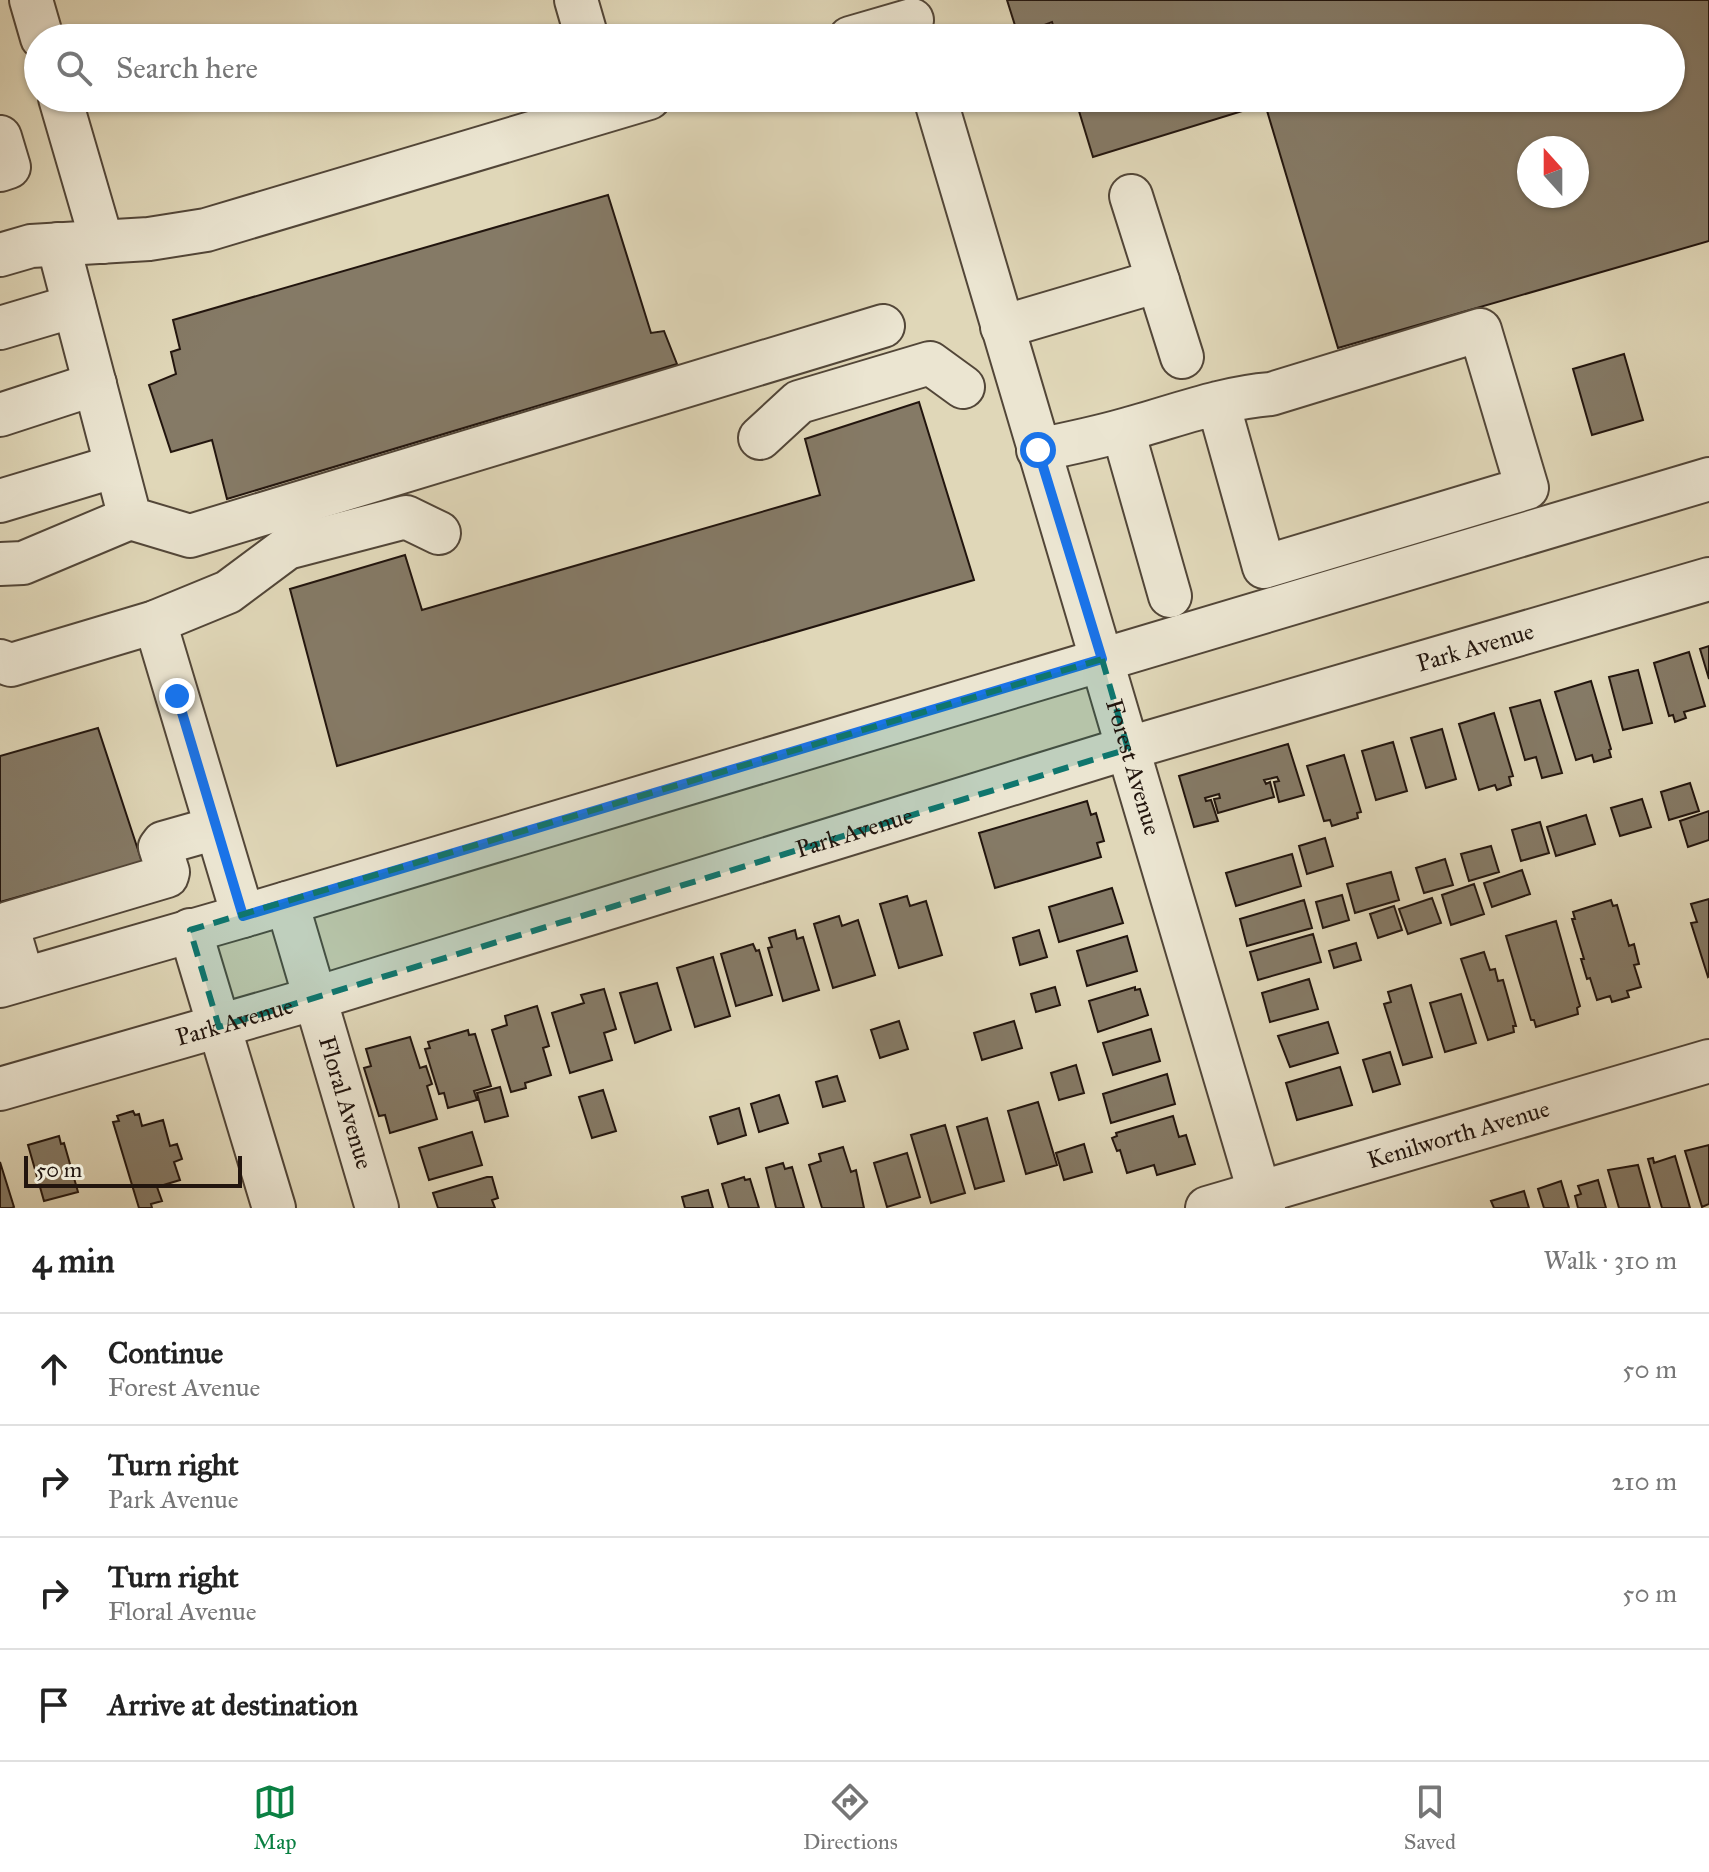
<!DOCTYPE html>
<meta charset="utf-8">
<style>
body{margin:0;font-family:"IM FELL Great Primer",serif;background:#f2f2f2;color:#222}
.compass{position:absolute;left:1517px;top:136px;width:72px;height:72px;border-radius:50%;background:#fff;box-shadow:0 2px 6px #0004;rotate:339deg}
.scale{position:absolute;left:24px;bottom:20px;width:218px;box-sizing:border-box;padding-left:8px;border:4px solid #22150e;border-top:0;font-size:22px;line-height:28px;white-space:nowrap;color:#22150e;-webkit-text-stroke:6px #ebe5d1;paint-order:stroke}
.stop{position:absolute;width:24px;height:24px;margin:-18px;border:6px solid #1a73e8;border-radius:50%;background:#fff}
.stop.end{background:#1a73e8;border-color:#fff;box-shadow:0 2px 8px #0008}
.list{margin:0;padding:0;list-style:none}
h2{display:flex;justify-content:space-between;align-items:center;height:104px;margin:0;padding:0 32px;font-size:34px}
h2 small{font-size:26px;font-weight:400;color:#767676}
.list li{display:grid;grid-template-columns:52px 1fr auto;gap:24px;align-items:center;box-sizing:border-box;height:112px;padding:0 32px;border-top:2px solid #e0e0e0}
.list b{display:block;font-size:30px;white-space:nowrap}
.list p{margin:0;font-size:26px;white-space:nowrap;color:#767676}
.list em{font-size:26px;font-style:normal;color:#767676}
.icon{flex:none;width:44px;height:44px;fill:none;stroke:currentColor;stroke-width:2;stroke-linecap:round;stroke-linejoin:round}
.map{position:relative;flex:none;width:1709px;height:1208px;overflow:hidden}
.search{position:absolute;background:#fff;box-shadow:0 2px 6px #0004;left:24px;right:24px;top:24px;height:88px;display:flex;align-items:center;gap:20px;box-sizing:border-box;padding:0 28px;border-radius:44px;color:#767676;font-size:30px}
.sheet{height:552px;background:#fff}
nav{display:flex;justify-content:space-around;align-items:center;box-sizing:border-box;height:112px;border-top:2px solid #e0e0e0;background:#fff;font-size:22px;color:#767676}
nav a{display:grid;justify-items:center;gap:4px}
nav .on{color:#0b8043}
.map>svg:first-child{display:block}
.building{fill:#857a66;stroke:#22150e;stroke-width:2;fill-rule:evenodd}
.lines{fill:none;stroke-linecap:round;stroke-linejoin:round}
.minor-casing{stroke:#524638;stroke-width:46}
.minor{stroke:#ebe5d1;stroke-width:42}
.route{stroke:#1a73e8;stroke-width:10}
.marked{fill:#0f766e;fill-opacity:0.2;stroke:#0f766e;stroke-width:6;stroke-dasharray:16 10;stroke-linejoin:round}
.labels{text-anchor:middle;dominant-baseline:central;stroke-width:7;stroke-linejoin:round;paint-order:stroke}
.street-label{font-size:24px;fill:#22150e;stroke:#ebe5d1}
</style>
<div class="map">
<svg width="1709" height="1208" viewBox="0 0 1709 1208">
<rect width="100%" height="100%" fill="#e0d7b8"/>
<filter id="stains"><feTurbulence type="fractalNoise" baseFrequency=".0025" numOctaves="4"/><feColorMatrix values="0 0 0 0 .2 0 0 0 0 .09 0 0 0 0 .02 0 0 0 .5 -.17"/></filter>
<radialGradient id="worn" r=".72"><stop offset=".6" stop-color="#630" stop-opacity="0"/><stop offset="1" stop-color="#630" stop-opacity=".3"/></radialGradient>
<path class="building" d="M1007,0H1709V241L1338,348L1265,104L1093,157L1075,98H1671V38H1057L1052,22L1018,35ZM1529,148H1577V196H1529Z
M608,195L651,333L664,331L677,364L227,499L212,440L171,452L149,385L176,374L171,352L180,349L173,320Z
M1624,354L1643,420L1592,435L1573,369Z
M919,402L974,580L337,766L290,589L405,555L422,610L820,495L805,439Z
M1709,646V679L1700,649Z
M1689,652L1705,706L1684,712L1686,718L1675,722L1673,715L1669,716L1654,663Z
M1638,670L1652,723L1623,730L1609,677Z
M1591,681L1611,749L1609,750L1611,757L1594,762L1592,755L1576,760L1555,692Z
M1540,700L1562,773L1542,778L1536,757L1525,760L1510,708Z
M1494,713L1513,776L1509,777L1511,785L1497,790L1495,785L1479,790L1459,724Z
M98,728L142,862L0,902V756Z
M1442,729L1456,779L1426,788L1411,738Z
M1393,742L1407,791L1376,800L1362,751Z
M1288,744L1304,795L1279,802L1274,782L1279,781L1277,777L1264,780L1266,784L1270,782L1274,797L1218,813L1214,799L1220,798L1219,794L1205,798L1206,801L1211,800L1218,821L1194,827L1179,776Z
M1344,755L1361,812L1357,813L1358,818L1332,826L1330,820L1324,821L1307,766Z
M1690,783L1699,811L1669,820L1661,792Z
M1642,799L1651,827L1620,836L1611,808Z
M1087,801L1091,815L1096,813L1104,841L1097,843L1101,857L995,888L979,833Z
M1709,811V840L1688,847L1680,821Z
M1586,815L1595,844L1556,856L1547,827Z
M1540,822L1549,853L1521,861L1512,830Z
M1325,838L1333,866L1307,874L1299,846Z
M1491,846L1499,872L1469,881L1461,854Z
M1292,854L1301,886L1236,906L1226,873Z
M1445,859L1453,885L1424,893L1416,868Z
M1522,870L1530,894L1492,907L1484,883Z
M1391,872L1399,900L1355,913L1347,884Z
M1474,884L1484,914L1451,925L1442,895Z
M1112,888L1123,923L1059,942L1049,907Z
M1342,895L1349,920L1323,928L1316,902Z
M907,896L910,906L926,901L942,955L899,968L880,904Z
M1432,898L1441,923L1408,934L1399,909Z
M1709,899V976L1708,977L1691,923L1697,922L1691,904Z
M1304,900L1312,928L1247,946L1240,919Z
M1611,900L1613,906L1617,905L1629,946L1634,944L1639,964L1634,965L1641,987L1627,991L1629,997L1612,1002L1610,996L1597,1000L1590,978L1587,979L1581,959H1584L1572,919H1575L1573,912Z
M1394,906L1402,930L1378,938L1370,914Z
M839,916L842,926L858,920L875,975L833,988L814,924Z
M1556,921L1580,1006L1577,1008L1578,1014L1536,1027L1534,1020H1531L1506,936Z
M795,930L797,939L803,937L819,990L783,1001L768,948L772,947L769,938Z
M1039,930L1047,957L1020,965L1013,938Z
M1313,934L1321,962L1258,980L1250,952Z
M1127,936L1137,971L1087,986L1077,951Z
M1356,943L1361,960L1334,968L1329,951Z
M753,944L756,951L759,950L772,995L736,1006L721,954Z
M1484,952L1490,970L1495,969L1498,981L1503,980L1516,1026H1513L1514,1032L1488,1040L1461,959Z
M713,957L730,1016L695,1027L677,968Z
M1309,979L1318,1009L1270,1022L1262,993Z
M657,983L671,1030L635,1043L620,993Z
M1411,985L1432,1057L1403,1065L1384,1004L1391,1002L1388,992Z
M1055,987L1060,1005L1036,1012L1031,994Z
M1135,987V990L1140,989L1148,1015L1098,1032L1089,1001Z
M604,989L616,1029L604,1033L612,1060L570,1073L552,1013L584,1003L581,995Z
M1461,994L1476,1043L1445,1052L1430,1003Z
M537,1006L549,1046L543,1048L551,1075L525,1083L526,1088L511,1092L492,1030L507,1025L505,1016Z
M899,1021L908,1049L880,1058L871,1030Z
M1014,1021L1022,1048L982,1060L974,1033Z
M1328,1022L1338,1053L1290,1067L1278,1036Z
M1151,1029L1160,1061L1113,1075L1103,1043Z
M468,1030L469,1035L475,1034L491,1086L474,1091L477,1100L448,1108L444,1093L439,1094L425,1049L430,1048L428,1042Z
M410,1037L420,1068L426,1066L432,1084L427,1086L437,1119L390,1133L385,1115L379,1116L364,1068L371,1066L366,1049Z
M1390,1052L1400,1084L1373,1092L1363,1060Z
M1076,1065L1084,1093L1059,1100L1051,1073Z
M1340,1067L1352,1105L1297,1120L1286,1083Z
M1167,1074L1175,1104L1111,1123L1103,1094Z
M837,1076L845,1101L823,1107L816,1082Z
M500,1087L508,1116L485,1122L477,1093Z
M603,1090L616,1131L592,1138L579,1097Z
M779,1095L788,1123L759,1132L751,1104Z
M1038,1102L1057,1165L1026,1174L1008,1111Z
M739,1108L746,1135L718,1144L710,1117Z
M133,1111L135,1115L139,1114L142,1126L163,1120L170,1146L177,1144L182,1159L174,1162L180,1180L157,1187L162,1201L151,1204L152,1208H139L113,1122L119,1121L117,1116Z
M1173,1116L1179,1137L1186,1135L1195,1164L1157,1175L1154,1165L1127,1173L1120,1150L1117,1151L1112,1138L1117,1136L1116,1133Z
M987,1118L1004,1181L975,1189L957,1127Z
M945,1125L965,1193L931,1203L911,1135Z
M472,1132L482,1165L429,1180L419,1148Z
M59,1136L61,1144L64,1143L78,1192L44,1201L28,1145Z
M1084,1144L1092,1172L1064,1180L1056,1153Z
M1709,1145V1204L1702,1207L1685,1151Z
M843,1147L851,1172L856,1170L864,1208H822L809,1165L821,1161L819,1154Z
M907,1153L920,1197L887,1207L874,1163Z
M1675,1156L1690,1208H1662L1648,1159L1653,1158L1654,1163Z
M0,1162L14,1207L12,1208H0Z
M783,1163L785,1169L792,1167L804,1208H776L766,1168Z
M1638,1165L1650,1208H1619L1608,1170Z
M487,1177H492L498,1198L492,1200L495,1208H438L433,1193Z
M744,1177L745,1180L750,1179L759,1208H729L722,1184Z
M1598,1180L1606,1208H1578L1575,1196L1581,1194L1578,1186Z
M1561,1181L1569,1208H1544L1538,1189Z
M708,1190L713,1208H685L682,1197Z
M1524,1191L1529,1208H1494L1491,1201Z"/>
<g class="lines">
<defs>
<g id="minor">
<path d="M31,0L42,38"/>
<path d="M576,0L587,38"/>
<path d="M850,38L912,20"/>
<path d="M60,98L102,242"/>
<path id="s1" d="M935,98L1264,1208"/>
<path d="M0,137L9,167L0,170"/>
<path d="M1131,196L1182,357"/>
<path d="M58,244L130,518L190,536L883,326"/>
<path d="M0,255L31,246L149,239L206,230L649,98"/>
<path d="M1002,327L1158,281"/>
<path d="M0,328L74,306"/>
<path d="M0,415L95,384"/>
<path d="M1123,431L1170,596"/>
<path d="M760,438L799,402L930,363L963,387"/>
<path d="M1038,450C1067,444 1096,438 1124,430C1173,417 1220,398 1271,394L1480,330L1527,488L1264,567L1218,403"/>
<path d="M0,501L116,466"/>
<path d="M0,564L23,563L130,518"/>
<path d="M155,622L243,916"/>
<path d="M0,661L11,665L155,622L228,592L287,548L406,517L439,533"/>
<path id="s2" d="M287,903L377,1208"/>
<path d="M190,930L274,1208"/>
<path d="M23,979L8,928L9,923L167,876L168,872L160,847L163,843L216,828"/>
<path d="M0,986L243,916L1709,479"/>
<path id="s3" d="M0,1089L316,998L1105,755L1709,579"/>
<path id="s4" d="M1207,1208L1709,1061"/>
</g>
</defs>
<use href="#minor" class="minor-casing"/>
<use href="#minor" class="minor"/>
</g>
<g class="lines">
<path class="route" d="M177,696L243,916L1102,659L1038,450"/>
</g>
<path class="marked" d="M1102,659L1128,749L219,1027L190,930Z"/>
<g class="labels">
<g class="street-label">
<text stroke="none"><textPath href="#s3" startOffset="1540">Park Avenue</textPath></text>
<text stroke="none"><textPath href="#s1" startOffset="698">Forest Avenue</textPath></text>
<text stroke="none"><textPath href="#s3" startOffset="892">Park Avenue</textPath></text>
<text stroke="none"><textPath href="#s3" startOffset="244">Park Avenue</textPath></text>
<text stroke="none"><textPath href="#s2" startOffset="208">Floral Avenue</textPath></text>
<text stroke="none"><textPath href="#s4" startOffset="262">Kenilworth Avenue</textPath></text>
</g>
</g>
<rect width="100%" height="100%" filter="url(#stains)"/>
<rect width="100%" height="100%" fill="url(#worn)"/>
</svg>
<svg class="compass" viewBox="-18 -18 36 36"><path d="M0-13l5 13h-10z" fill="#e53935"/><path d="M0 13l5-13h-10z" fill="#767676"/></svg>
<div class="scale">50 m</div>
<div class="stop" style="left:1038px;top:450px"></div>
<div class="stop end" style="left:177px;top:696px"></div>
<div class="search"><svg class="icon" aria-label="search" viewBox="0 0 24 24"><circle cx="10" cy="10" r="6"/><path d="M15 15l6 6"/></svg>Search here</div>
</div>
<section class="sheet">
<h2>4 min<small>Walk · 310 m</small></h2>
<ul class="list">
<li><svg class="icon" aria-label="ahead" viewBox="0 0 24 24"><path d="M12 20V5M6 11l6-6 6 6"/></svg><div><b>Continue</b><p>Forest Avenue</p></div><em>50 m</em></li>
<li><svg class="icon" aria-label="right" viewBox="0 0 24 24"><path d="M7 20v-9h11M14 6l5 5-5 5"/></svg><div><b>Turn right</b><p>Park Avenue</p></div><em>210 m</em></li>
<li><svg class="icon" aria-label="right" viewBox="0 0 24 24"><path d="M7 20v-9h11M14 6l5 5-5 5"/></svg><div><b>Turn right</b><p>Floral Avenue</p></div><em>50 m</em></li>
<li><svg class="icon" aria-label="arrive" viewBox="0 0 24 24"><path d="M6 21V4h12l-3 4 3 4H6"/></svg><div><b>Arrive at destination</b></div></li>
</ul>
</section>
<nav>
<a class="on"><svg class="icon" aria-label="map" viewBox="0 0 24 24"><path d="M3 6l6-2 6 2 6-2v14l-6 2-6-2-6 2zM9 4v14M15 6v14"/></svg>Map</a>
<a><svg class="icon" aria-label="directions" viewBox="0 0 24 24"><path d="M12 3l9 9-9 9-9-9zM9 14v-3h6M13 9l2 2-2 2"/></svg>Directions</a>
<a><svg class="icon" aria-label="saved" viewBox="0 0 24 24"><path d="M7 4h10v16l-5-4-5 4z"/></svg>Saved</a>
</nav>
